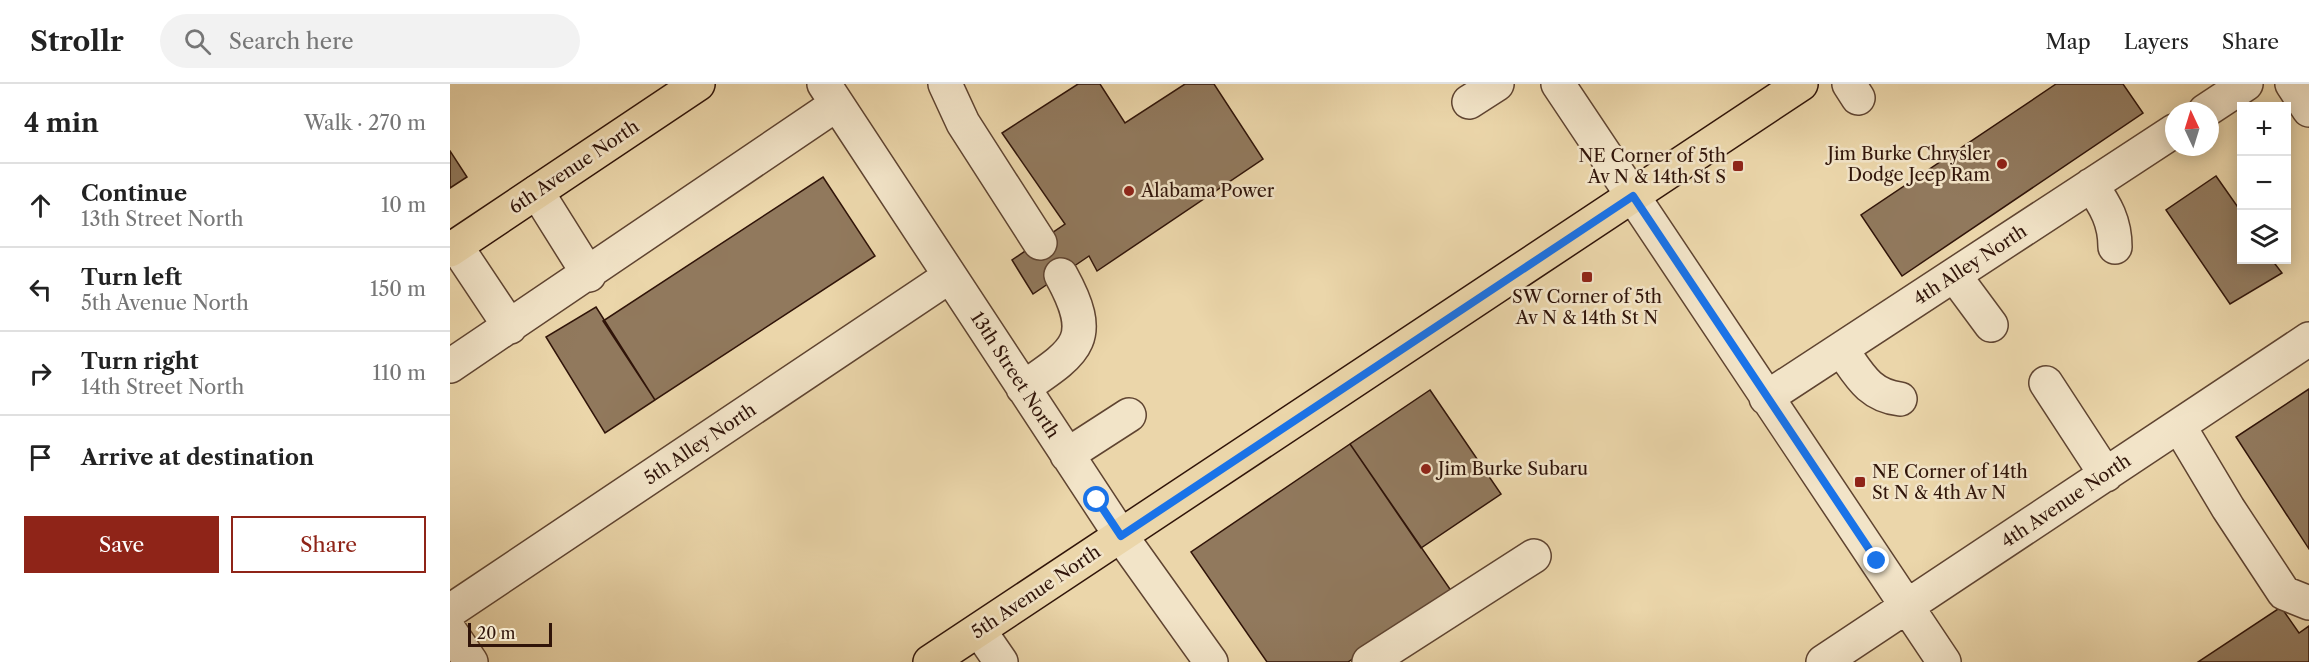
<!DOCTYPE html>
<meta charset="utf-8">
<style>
body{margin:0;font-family:"Libre Caslon Text",serif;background:#f2f2f2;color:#222}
.controls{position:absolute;right:18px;top:18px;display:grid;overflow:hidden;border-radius:0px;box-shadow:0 3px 15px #0003}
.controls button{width:54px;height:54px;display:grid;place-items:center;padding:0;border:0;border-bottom:2px solid #e0e0e0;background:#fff;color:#222;font:30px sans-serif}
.compass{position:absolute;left:1715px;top:18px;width:54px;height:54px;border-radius:50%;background:#fff;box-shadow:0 3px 15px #0003;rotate:356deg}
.scale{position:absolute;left:18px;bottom:15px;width:84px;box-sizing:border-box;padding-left:6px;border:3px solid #301409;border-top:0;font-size:16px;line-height:21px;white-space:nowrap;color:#301409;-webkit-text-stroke:4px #f2e4c8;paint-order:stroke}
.stop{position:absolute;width:18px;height:18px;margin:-14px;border:4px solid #1a73e8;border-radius:50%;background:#fff}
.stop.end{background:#1a73e8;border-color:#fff;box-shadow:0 2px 6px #0008}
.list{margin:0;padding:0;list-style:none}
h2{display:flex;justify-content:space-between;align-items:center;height:78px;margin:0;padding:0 24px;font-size:26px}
h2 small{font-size:20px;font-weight:400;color:#767676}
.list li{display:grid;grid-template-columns:39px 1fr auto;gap:18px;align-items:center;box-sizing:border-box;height:84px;padding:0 24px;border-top:2px solid #e0e0e0}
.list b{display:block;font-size:22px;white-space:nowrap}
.list p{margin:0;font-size:20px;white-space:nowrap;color:#767676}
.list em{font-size:20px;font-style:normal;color:#767676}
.actions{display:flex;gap:12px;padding:18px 24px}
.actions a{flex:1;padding:14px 0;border:2px solid #8f2418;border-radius:0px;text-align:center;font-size:21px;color:#8f2418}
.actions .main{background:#8f2418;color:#fff}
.icon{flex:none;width:33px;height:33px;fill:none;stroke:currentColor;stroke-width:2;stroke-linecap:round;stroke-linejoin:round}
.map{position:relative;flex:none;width:1859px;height:578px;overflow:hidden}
header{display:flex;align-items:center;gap:36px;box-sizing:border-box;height:84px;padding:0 30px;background:#fff;border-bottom:2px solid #e0e0e0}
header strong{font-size:28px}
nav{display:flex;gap:33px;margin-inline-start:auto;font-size:21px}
.search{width:420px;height:54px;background:#f2f2f2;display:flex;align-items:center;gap:15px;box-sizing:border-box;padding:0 21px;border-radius:33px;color:#767676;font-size:22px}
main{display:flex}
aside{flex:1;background:#fff}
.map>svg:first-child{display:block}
.building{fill:#91795d;stroke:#301409;stroke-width:1.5}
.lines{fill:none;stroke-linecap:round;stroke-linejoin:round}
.minor-casing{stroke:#5f4431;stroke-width:36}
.major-casing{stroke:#301409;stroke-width:36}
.minor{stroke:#f2e4c8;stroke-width:33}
.major{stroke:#ebd6aa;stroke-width:33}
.route{stroke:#1a73e8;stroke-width:8}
.poi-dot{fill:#8f2418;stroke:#f2e4c8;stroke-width:2}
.labels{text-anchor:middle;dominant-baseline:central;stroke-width:5;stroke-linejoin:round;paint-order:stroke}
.poi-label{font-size:18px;fill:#301409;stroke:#f2e4c8;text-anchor:start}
.street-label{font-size:18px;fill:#301409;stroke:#f2e4c8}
</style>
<header>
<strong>Strollr</strong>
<div class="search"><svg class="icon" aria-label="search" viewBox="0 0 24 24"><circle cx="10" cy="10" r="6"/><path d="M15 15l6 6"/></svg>Search here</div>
<nav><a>Map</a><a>Layers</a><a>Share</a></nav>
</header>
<main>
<aside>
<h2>4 min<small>Walk · 270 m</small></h2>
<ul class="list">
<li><svg class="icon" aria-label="ahead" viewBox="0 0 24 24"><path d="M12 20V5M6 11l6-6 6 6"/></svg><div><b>Continue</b><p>13th Street North</p></div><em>10 m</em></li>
<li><svg class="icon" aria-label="left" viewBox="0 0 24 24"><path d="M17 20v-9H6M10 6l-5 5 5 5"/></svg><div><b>Turn left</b><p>5th Avenue North</p></div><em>150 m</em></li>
<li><svg class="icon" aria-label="right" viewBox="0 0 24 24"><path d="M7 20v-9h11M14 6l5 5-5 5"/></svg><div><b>Turn right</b><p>14th Street North</p></div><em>110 m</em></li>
<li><svg class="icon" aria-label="arrive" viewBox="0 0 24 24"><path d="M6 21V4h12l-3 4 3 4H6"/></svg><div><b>Arrive at destination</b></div></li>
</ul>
<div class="actions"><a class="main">Save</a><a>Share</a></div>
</aside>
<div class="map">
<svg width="1859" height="578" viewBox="0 0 1859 578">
<rect width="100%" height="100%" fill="#ebd6aa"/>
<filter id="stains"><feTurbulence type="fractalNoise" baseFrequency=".00333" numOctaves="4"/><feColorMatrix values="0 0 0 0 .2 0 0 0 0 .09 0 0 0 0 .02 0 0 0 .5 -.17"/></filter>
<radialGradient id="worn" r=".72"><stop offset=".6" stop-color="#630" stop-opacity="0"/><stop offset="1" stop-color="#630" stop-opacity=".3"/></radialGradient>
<path class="building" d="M628,0H650L675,39L735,0H764L813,75L647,187L639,172L583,210L562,176L615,140L552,49Z
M1606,0H1673L1693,29L1452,192L1411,131Z
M0,67L17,93L0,104Z
M1766,92L1792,129V176H1822L1832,189L1780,220L1716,126Z
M373,93L425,172L205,316L153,237Z
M146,223L205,316L155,349L96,253Z
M1859,305V465L1786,353Z
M980,306L1051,410L971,464L900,360Z
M900,360L1002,508L898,578H817L741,468Z
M1831,523L1849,549L1859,542V578H1748Z"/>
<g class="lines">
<defs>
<path id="minor" d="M374,0L671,452L761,578
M495,0L513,39L590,159
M1108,0L1494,578
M1399,0L1408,14
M1842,0L1859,26
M1019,18L1047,0
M1755,27L1796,0
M1641,101C1656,122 1665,138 1665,163
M87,108L139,191
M6,162L60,243
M1504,191L1541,241
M1391,265C1409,290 1418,311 1450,315
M0,282L387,20
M1596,299L1656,391
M573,304C627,267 647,256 611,191
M1316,314L1724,47
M1729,342L1778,424L1834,509L1859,519
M617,371L679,331
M0,527L500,192
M529,546L551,578
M0,547L21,578
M919,578L1084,472
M1373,578L1859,255"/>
<path id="major" d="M0,166L248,0
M480,578L1351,0"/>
</defs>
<use href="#minor" class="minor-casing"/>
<use href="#major" class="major-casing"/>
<use href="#minor" class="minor"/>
<use href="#major" class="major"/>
</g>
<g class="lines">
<path class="route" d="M647,416L671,452L1183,112L1427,477"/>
</g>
<g class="poi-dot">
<circle cx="1552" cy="80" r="6"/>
<rect x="1282" y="76" width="12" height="12" rx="3"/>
<circle cx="679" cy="107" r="6"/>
<rect x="1131" y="187" width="12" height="12" rx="3"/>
<circle cx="976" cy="385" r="6"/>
<rect x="1404" y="392" width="12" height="12" rx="3"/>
</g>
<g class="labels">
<g class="poi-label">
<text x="1540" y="70" text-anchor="end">Jim Burke Chrysler<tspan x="1540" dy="21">Dodge Jeep Ram</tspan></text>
<text x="1276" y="72" text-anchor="end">NE Corner of 5th<tspan x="1276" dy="21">Av N &amp; 14th St S</tspan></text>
<text x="691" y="107">Alabama Power</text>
<text x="1137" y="213" text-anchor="middle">SW Corner of 5th<tspan x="1137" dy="21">Av N &amp; 14th St N</tspan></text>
<text x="988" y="385">Jim Burke Subaru</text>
<text x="1422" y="388">NE Corner of 14th<tspan x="1422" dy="21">St N &amp; 4th Av N</tspan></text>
</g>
<g class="street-label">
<text transform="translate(124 83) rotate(-34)">6th Avenue North</text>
<text transform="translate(1520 181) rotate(-33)">4th Alley North</text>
<text transform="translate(565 291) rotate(57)">13th Street North</text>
<text transform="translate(250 360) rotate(-34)">5th Alley North</text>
<text transform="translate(1616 417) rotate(-34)">4th Avenue North</text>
<text transform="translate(586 508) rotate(-34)">5th Avenue North</text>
</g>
</g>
<rect width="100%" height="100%" filter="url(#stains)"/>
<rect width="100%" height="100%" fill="url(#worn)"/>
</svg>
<div class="controls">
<button>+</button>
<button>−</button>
<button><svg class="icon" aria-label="layers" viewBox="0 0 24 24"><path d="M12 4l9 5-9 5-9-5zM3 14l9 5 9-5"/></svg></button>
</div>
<svg class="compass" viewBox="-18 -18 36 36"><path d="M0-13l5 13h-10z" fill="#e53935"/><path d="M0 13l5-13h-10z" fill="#767676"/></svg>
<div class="scale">20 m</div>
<div class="stop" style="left:647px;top:416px"></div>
<div class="stop end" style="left:1427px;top:477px"></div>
</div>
</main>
